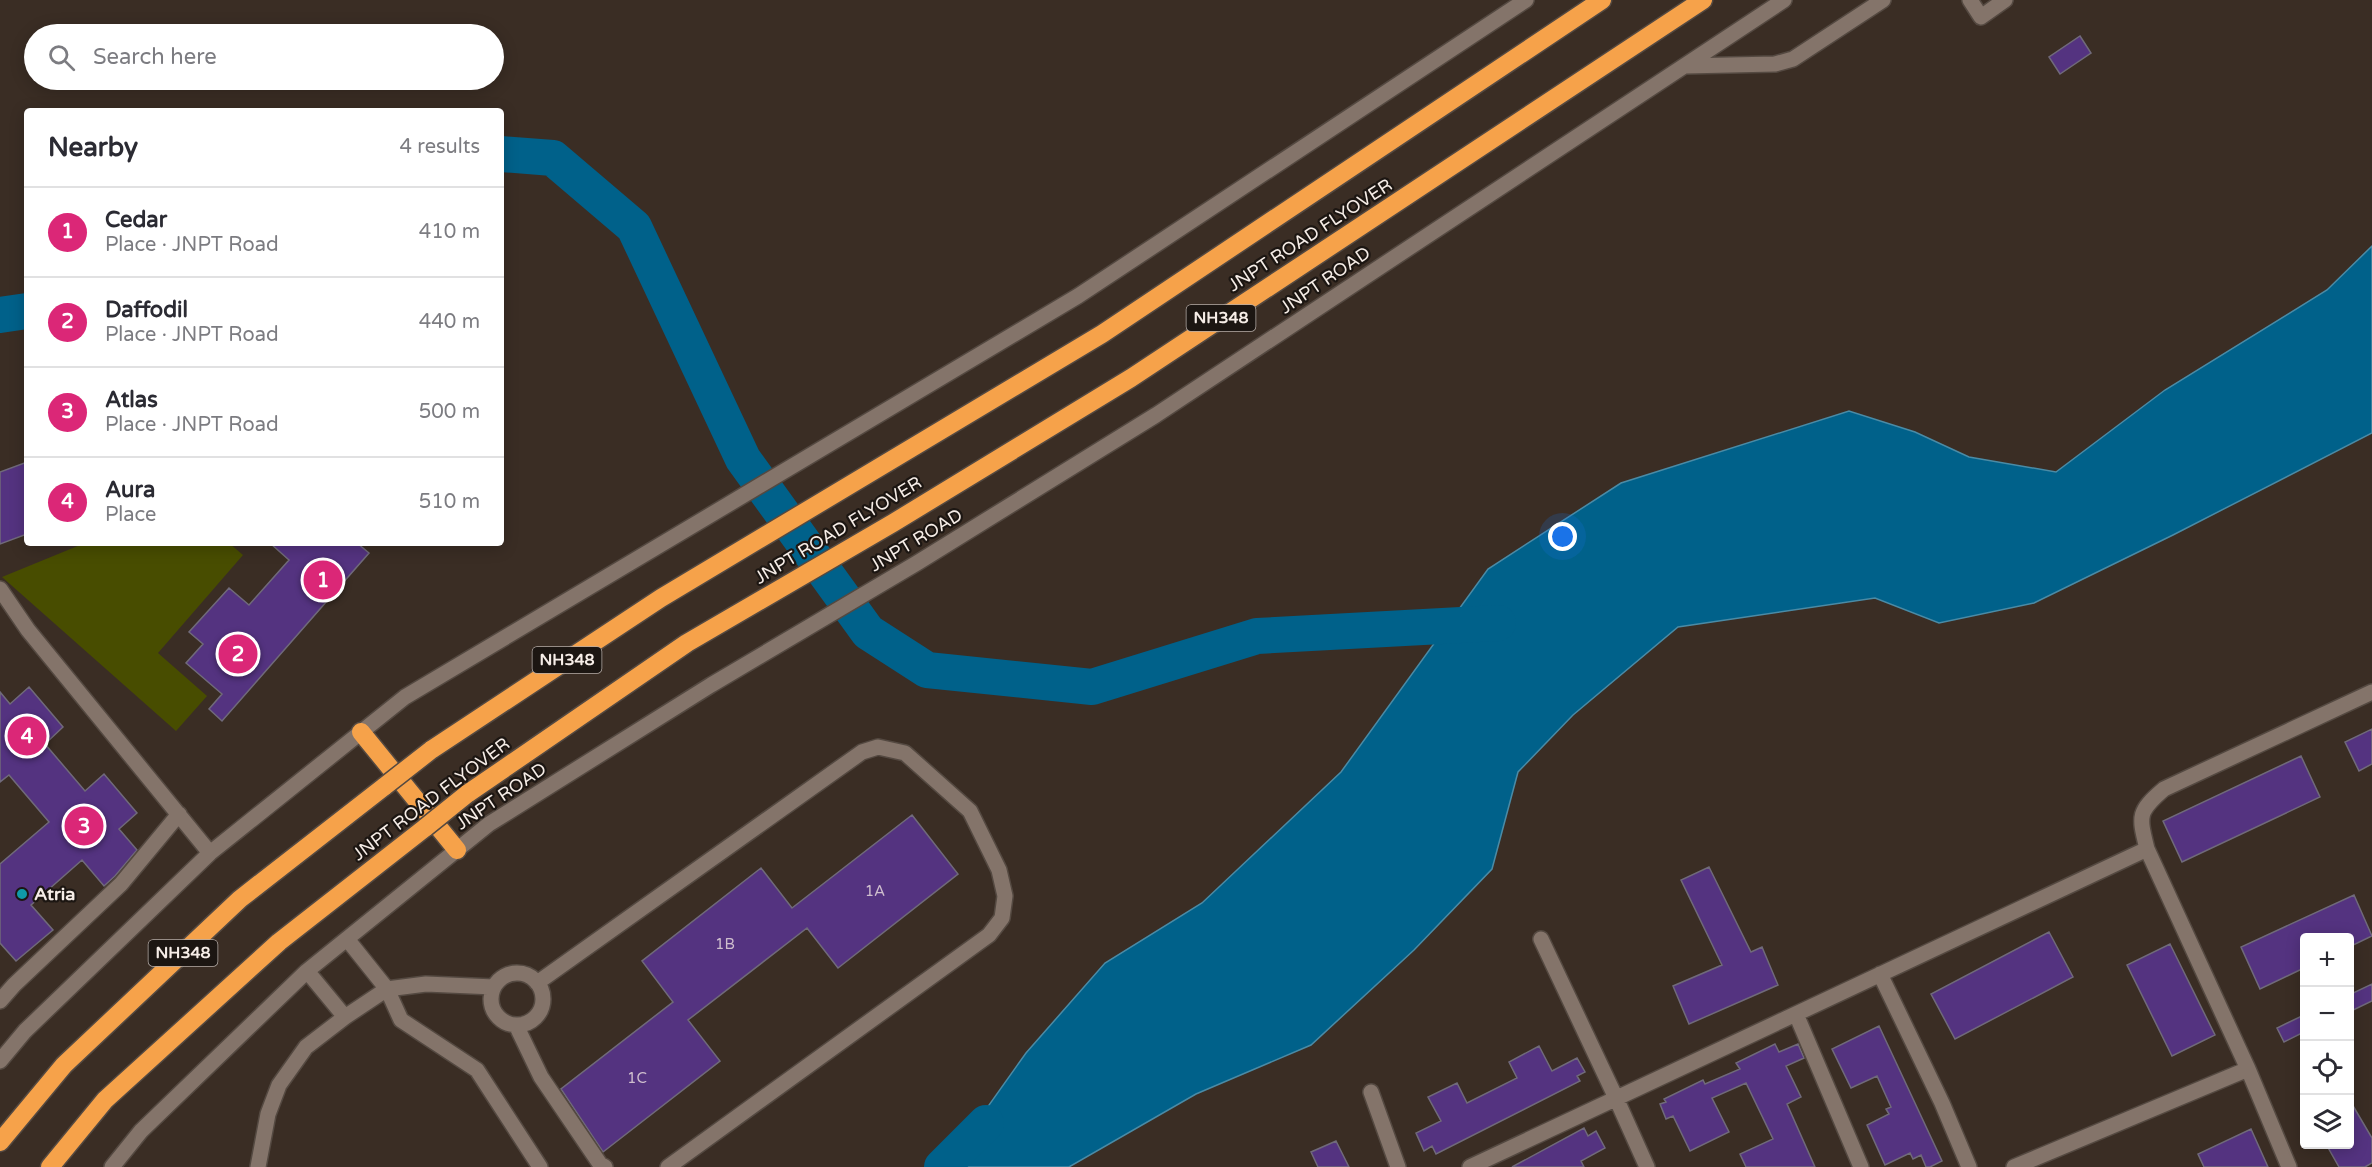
<!DOCTYPE html>
<meta charset="utf-8">
<style>
body{margin:0;font-family:"Varela Round",sans-serif;background:#f2f2f3;color:#2b2b33}
.controls{position:absolute;right:18px;bottom:18px;display:grid;overflow:hidden;border-radius:6px;box-shadow:0 3px 15px #0003}
.controls button{width:54px;height:54px;display:grid;place-items:center;padding:0;border:0;border-bottom:2px solid #e1e1e2;background:#fff;color:#2b2b33;font:30px sans-serif}
.you{position:absolute;left:1563px;top:537px;width:21px;height:21px;margin:-15px;border:4px solid #fff;border-radius:50%;background:#1a73e8;box-shadow:0 0 0 9px #1a73e833}
.badge{display:grid;place-items:center;width:39px;height:39px;border-radius:50%;background:#db2777;color:#fff;font-size:20px;font-weight:700}
.pin{position:absolute;translate:-50% -50%;border:3px solid #fff;box-shadow:0 2px 6px #0006}
.list{margin:0;padding:0;list-style:none}
h2{display:flex;justify-content:space-between;align-items:center;height:78px;margin:0;padding:0 24px;font-size:26px}
h2 small{font-size:20px;font-weight:400;color:#7c7c81}
.list li{display:grid;grid-template-columns:39px 1fr auto;gap:18px;align-items:center;box-sizing:border-box;height:90px;padding:0 24px;border-top:2px solid #e1e1e2}
.list b{display:block;font-size:22px;white-space:nowrap}
.list p{margin:0;font-size:20px;white-space:nowrap;color:#7c7c81}
.list em{font-size:20px;font-style:normal;color:#7c7c81}
.icon{flex:none;width:33px;height:33px;fill:none;stroke:currentColor;stroke-width:2;stroke-linecap:round;stroke-linejoin:round}
.map{position:relative;flex:none;width:2372px;height:1167px;overflow:hidden}
.search{position:absolute;background:#fff;box-shadow:0 3px 15px #0003;left:24px;top:24px;width:480px;height:66px;display:flex;align-items:center;gap:15px;box-sizing:border-box;padding:0 21px;border-radius:33px;color:#7c7c81;font-size:22px}
.panel{position:absolute;background:#fff;box-shadow:0 3px 15px #0003;left:24px;top:108px;width:480px;height:438px;border-radius:6px}
.map>svg:first-child{display:block}
.green{fill:#484d00}
.water{fill:#00618a;stroke:#4a8ba6;stroke-width:1.5}
.lines{fill:none;stroke-linecap:round;stroke-linejoin:round}
.river{stroke:#00618a;stroke-width:36}
.building{fill:#543380;stroke:#706a7a;stroke-width:1.5}
.minor-casing{stroke:#544941;stroke-width:18}
.highway-casing{stroke:#544941;stroke-width:21}
.minor{stroke:#84746a;stroke-width:15}
.highway{stroke:#f6a24a;stroke-width:18}
.highway-bridge-casing{stroke:#544941;stroke-width:21;stroke-linecap:butt}
.highway-bridge{stroke:#f6a24a;stroke-width:18}
.culture-dot{fill:#0f9aa8;stroke:#1c1612;stroke-width:2}
.labels{text-anchor:middle;dominant-baseline:central;stroke-width:4.5;stroke-linejoin:round;paint-order:stroke}
.number-label{font-size:15px;fill:#cebecd}
.shield{fill:#1c1612;stroke:#b5aca7;stroke-width:1.5}
.shield-label{font-size:16px;font-weight:bold;fill:#f6ede7}
.street-label{font-size:18px;fill:#f6ede7;stroke:#1c1612}
.poi-label{font-size:18px;font-weight:bold;fill:#f6ede7;stroke:#1c1612;text-anchor:start}
</style>
<div class="map">
<svg width="2372" height="1167" viewBox="0 0 2372 1167">
<rect width="100%" height="100%" fill="#3a2d24"/>
<path class="green" d="M85,543H229L243,555L158,653L207,696L176,731L2,577Z"/>
<path class="water" d="M2372,246V433L2173,535L2034,603L1939,623L1875,598L1678,627L1573,715L1518,772L1492,869L1414,950L1311,1045L1196,1094L1069,1167H945L1026,1053L1105,963L1202,903L1341,772L1488,569L1621,483L1849,411L1915,432L1969,457L2056,472L2165,390L2327,290Z"/>
<g class="lines">
<path class="river" d="M501,154L553,158L634,227L743,459L868,632L927,670L1092,687L1257,636L1498,623
M0,315L27,311
M942,1167L986,1123"/>
</g>
<path class="building" d="M2080,36L2091,53L2060,74L2049,57Z
M27,462V534L0,544V472Z
M270,543H357L369,553L222,721L209,709L222,694L186,663L203,644L189,632L229,588L249,605L289,560Z
M29,687L63,727L45,744L85,791L104,774L137,813L119,829L137,850L115,876L104,886L82,860L31,905L53,930L16,961L0,943V864L49,822L9,775L0,782V692L10,704Z
M2372,729V764L2359,771L2345,742Z
M2301,756L2320,797L2182,862L2163,821Z
M912,815L958,874L838,968L807,928L688,1020L720,1061L603,1152L561,1089L673,1002L642,961L761,868L792,908Z
M1709,867L1751,952L1762,947L1778,985L1689,1024L1673,986L1722,965L1681,880Z
M2354,895L2372,936L2349,947V938H2304V968L2260,989L2241,947Z
M2049,932L2073,977L1955,1039L1931,994Z
M2170,944L2215,1035L2172,1056L2127,965Z
M2372,984V1001L2349,1012V995Z
M2304,1015V1032L2284,1042L2277,1028Z
M1879,1026L1942,1161L1930,1167H1926L1921,1155L1913,1159L1910,1153L1885,1165L1867,1125L1889,1114L1886,1109L1891,1107L1877,1076L1851,1088L1832,1049Z
M1775,1044L1779,1052L1798,1044L1804,1058L1786,1066L1801,1097L1787,1104L1815,1167H1746L1740,1154L1773,1139L1746,1083L1712,1098L1729,1132L1690,1151L1673,1116L1666,1119L1660,1104L1666,1102L1664,1099L1703,1080L1705,1084L1740,1069L1736,1063Z
M1539,1046L1552,1071L1577,1058L1585,1072L1577,1076L1580,1081L1436,1154L1432,1146L1424,1151L1416,1133L1441,1121L1428,1097L1457,1083L1467,1103L1517,1078L1509,1062Z
M2349,1099L2372,1138V1163L2365,1167H2339L2326,1144H2349Z
M1584,1128L1588,1136L1596,1131L1605,1148L1581,1161L1584,1167H1512Z
M2251,1129L2268,1167H2204L2198,1154Z
M1336,1141L1349,1167H1318L1311,1152Z"/>
<g class="lines">
<defs>
<path id="minor" d="M1970,0L1981,17L2005,0
M1685,66L1775,64L1793,59L1883,0
M0,589L28,630L210,853
M347,939L387,989L401,1020L477,1070L540,1167
M1541,939L1616,1098L1647,1167
M307,971L345,1017
M491 999a26 26 0 1 1 52 0a26 26 0 1 1-52 0Z
M1880,974L1942,1103L1969,1167
M537,983L862,752L878,747L905,753L970,811L999,870L1005,896L1002,918L989,935L668,1167
M0,1001L14,985L121,884L179,814
M1796,1014L1861,1167
M516,1025L541,1077L600,1164L605,1167
M0,1061L25,1031L210,853L405,697L1078,296L1526,0
M1371,1092L1398,1167
M112,1167L141,1131L307,971L489,824L711,685L917,563L1156,415L1784,0
M258,1167L268,1114L279,1085L306,1047L345,1017L387,989L426,984L494,987
M1470,1167L2147,849
M2014,1167L2248,1069
M2289,1167L2248,1069L2147,849C2139,816 2137,812 2164,789L2372,692"/>
<path id="highway" d="M361,732L457,850
M431,750L661,598L1102,334L1602,0
M467,794L687,643L893,523L1131,378L1703,0
M0,1142L64,1065L240,899L385,786
M50,1167L105,1100L279,942L426,827"/>
</defs>
<use href="#minor" class="minor-casing"/>
<use href="#highway" class="highway-casing"/>
<use href="#minor" class="minor"/>
<use href="#highway" class="highway"/>
<defs>
<path id="highway-bridge" d="M385,786L431,750
M426,827L467,794"/>
</defs>
<use href="#highway-bridge" class="highway-bridge-casing"/>
<use href="#highway-bridge" class="highway-bridge"/>
</g>
<circle class="culture-dot" cx="22" cy="894" r="6"/>
<g class="labels">
<g class="number-label">
<text x="875" y="891">1A</text>
<text x="725" y="944">1B</text>
<text x="637" y="1078">1C</text>
</g>
<g class="shield">
<rect x="1186.5" y="305" width="69" height="26" rx="4.5"/>
<rect x="532.5" y="647" width="69" height="26" rx="4.5"/>
<rect x="148.5" y="940" width="69" height="26" rx="4.5"/>
</g>
<g class="shield-label">
<text x="1221" y="318">NH348</text>
<text x="567" y="660">NH348</text>
<text x="183" y="953">NH348</text>
</g>
<g class="street-label">
<text transform="translate(1310 235) rotate(-33)">JNPT ROAD FLYOVER</text>
<text transform="translate(1325 280) rotate(-34)">JNPT ROAD</text>
<text transform="translate(838 530) rotate(-31)">JNPT ROAD FLYOVER</text>
<text transform="translate(916 540) rotate(-31)">JNPT ROAD</text>
<text transform="translate(501 796) rotate(-34)">JNPT ROAD</text>
<text transform="translate(431 799) rotate(-37)">JNPT ROAD FLYOVER</text>
</g>
<g class="poi-label">
<text x="34" y="894">Atria</text>
</g>
</g>
</svg>
<div class="controls">
<button>+</button>
<button>−</button>
<button><svg class="icon" aria-label="locate" viewBox="0 0 24 24"><circle cx="12" cy="12" r="6"/><path d="M12 2v4M12 18v4M2 12h4M18 12h4"/></svg></button>
<button><svg class="icon" aria-label="layers" viewBox="0 0 24 24"><path d="M12 4l9 5-9 5-9-5zM3 14l9 5 9-5"/></svg></button>
</div>
<div class="you"></div>
<div class="pin badge" style="left:323px;top:580px">1</div>
<div class="pin badge" style="left:238px;top:654px">2</div>
<div class="pin badge" style="left:84px;top:826px">3</div>
<div class="pin badge" style="left:27px;top:736px">4</div>
<div class="search"><svg class="icon" aria-label="search" viewBox="0 0 24 24"><circle cx="10" cy="10" r="6"/><path d="M15 15l6 6"/></svg>Search here</div>
<section class="panel">
<h2>Nearby<small>4 results</small></h2>
<ul class="list">
<li><span class="badge">1</span><div><b>Cedar</b><p>Place · JNPT Road</p></div><em>410 m</em></li>
<li><span class="badge">2</span><div><b>Daffodil</b><p>Place · JNPT Road</p></div><em>440 m</em></li>
<li><span class="badge">3</span><div><b>Atlas</b><p>Place · JNPT Road</p></div><em>500 m</em></li>
<li><span class="badge">4</span><div><b>Aura</b><p>Place</p></div><em>510 m</em></li>
</ul>
</section>
</div>
